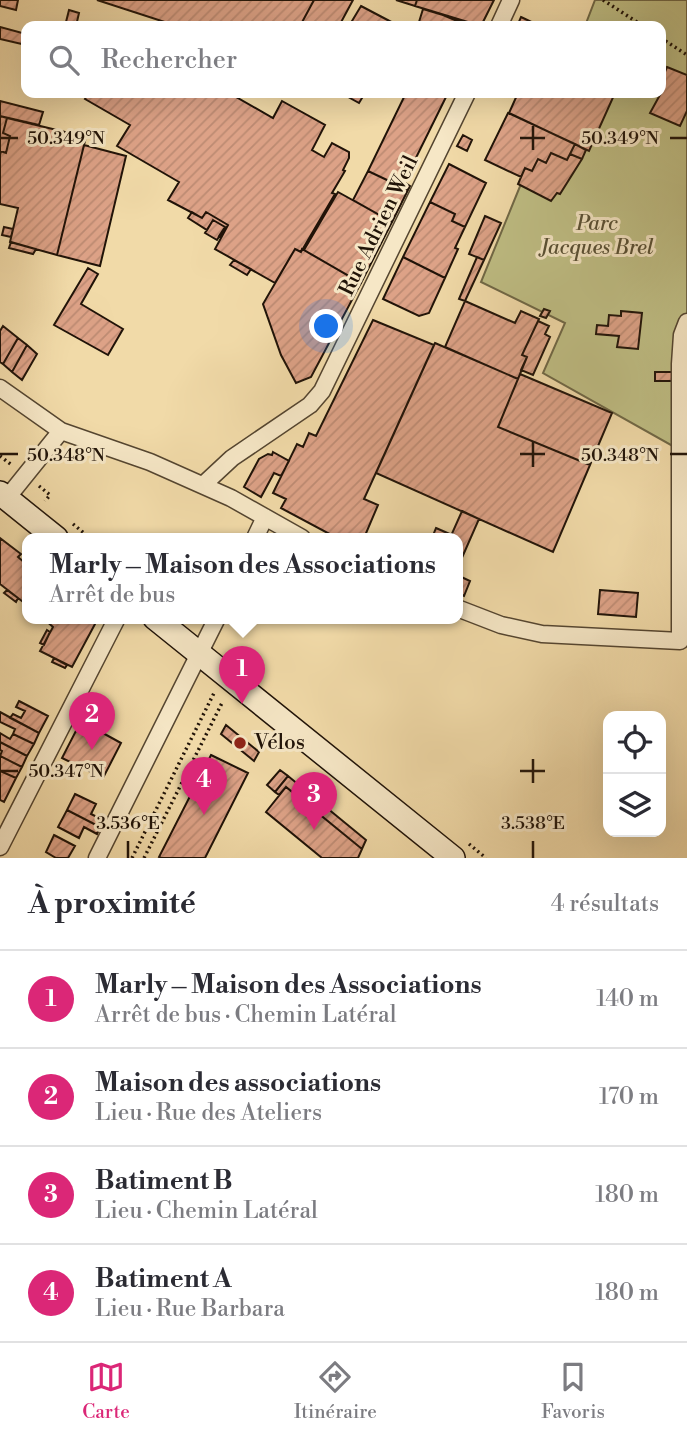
<!DOCTYPE html>
<html lang="fr">
<meta charset="utf-8">
<style>
body{margin:0;font-family:"Libre Bodoni",serif;background:#f2f2f3;color:#2b2b33}
.controls{position:absolute;right:21px;bottom:21px;display:grid;overflow:hidden;border-radius:14px;box-shadow:0 7px 28px #0002}
.controls button{width:63px;height:63px;display:grid;place-items:center;padding:0;border:0;border-bottom:2px solid #e1e1e2;background:#fff;color:#2b2b33;font:35px sans-serif}
.you{position:absolute;left:327px;top:327px;width:24px;height:24px;margin:-18px;border:5px solid #fff;border-radius:50%;background:#1a73e8;box-shadow:0 0 0 10px #1a73e833}
.badge{display:grid;place-items:center;width:46px;height:46px;border-radius:50%;background:#db2777;color:#fff;font-size:23px;font-weight:700}
.pin{position:absolute;translate:-50% -58px;filter:drop-shadow(0 2px 4px #0008)}
.pin::after{content:'';position:absolute;top:37px;width:24px;height:21px;background:inherit;clip-path:polygon(0 0,100% 0,50% 100%)}
.popup{position:absolute;left:22px;top:533px;width:441px;height:91px;box-sizing:border-box;display:grid;place-content:center;border-radius:14px;background:#fff;filter:drop-shadow(0 2px 5px #0005);font-size:23px;white-space:nowrap;color:#7c7c81}
.popup b{font-size:26px;color:#2b2b33}
.popup::after{content:'';position:absolute;left:50%;top:100%;margin-left:-14px;border:14px solid transparent;border-top-color:#fff}
.list{margin:0;padding:0;list-style:none}
h2{display:flex;justify-content:space-between;align-items:center;height:91px;margin:0;padding:0 28px;font-size:30px}
h2 small{font-size:23px;font-weight:400;color:#7c7c81}
.list li{display:grid;grid-template-columns:46px 1fr auto;gap:21px;align-items:center;box-sizing:border-box;height:98px;padding:0 28px;border-top:2px solid #e1e1e2}
.list b{display:block;font-size:26px;white-space:nowrap}
.list p{margin:0;font-size:23px;white-space:nowrap;color:#7c7c81}
.list em{font-size:23px;font-style:normal;color:#7c7c81}
.icon{flex:none;width:38px;height:38px;fill:none;stroke:currentColor;stroke-width:2;stroke-linecap:round;stroke-linejoin:round}
.map{position:relative;flex:none;width:687px;height:858px;overflow:hidden}
.search{position:absolute;background:#fff;box-shadow:0 7px 28px #0002;left:21px;right:21px;top:21px;height:77px;display:flex;align-items:center;gap:18px;box-sizing:border-box;padding:0 24px;border-radius:14px;color:#7c7c81;font-size:26px}
.sheet{height:483px;background:#fff}
nav{display:flex;justify-content:space-around;align-items:center;box-sizing:border-box;height:98px;border-top:2px solid #e1e1e2;background:#fff;font-size:19px;color:#7c7c81}
nav a{display:grid;justify-items:center;gap:4px}
nav .on{color:#db2777}
.map>svg:first-child{display:block}
.green{fill:#bfbe84;stroke:#706846;stroke-width:2}
.building{fill:url(#building-hatch);stroke:#201308;stroke-width:2}
.lines{fill:none;stroke-linecap:round;stroke-linejoin:round}
.street-casing{stroke:#544530;stroke-width:19}
.secondary-casing{stroke:#201308;stroke-width:26}
.path{stroke:#201308;stroke-width:3.5;stroke-dasharray:2 3.5;stroke-linecap:butt}
.street{stroke:#f6e7c6;stroke-width:16}
.secondary{stroke:#f6e7c6;stroke-width:23}
.ticks{fill:none;stroke:#201308;stroke-width:2.5}
.poi-dot{fill:#8f2418;stroke:#f6e7c6;stroke-width:2.5}
.labels{text-anchor:middle;dominant-baseline:central;stroke-width:6;stroke-linejoin:round;paint-order:stroke}
.park-label{font-size:21px;font-style:italic;fill:#584f33;stroke:#f6e7c6}
.street-label{font-size:21px;fill:#201308;stroke:#f6e7c6}
.poi-label{font-size:21px;fill:#201308;stroke:#f6e7c6;text-anchor:start}
.ticks-label{font-size:18px;text-anchor:middle;fill:#201308;stroke:#f6e7c6;stroke-width:6;stroke-linejoin:round;paint-order:stroke}
</style>
<div class="map">
<svg width="687" height="858" viewBox="0 0 687 858">
<defs>
<pattern id="building-hatch" width="6" height="6" patternUnits="userSpaceOnUse" patternTransform="scale(1.75)"><rect width="6" height="6" fill="#dda287"/><path d="M-1 1l2-2M0 6l6-6M5 7l2-2" fill="none" stroke="#bd8b73"/></pattern>
</defs>
<rect width="100%" height="100%" fill="#f1daa8"/>
<filter id="stains"><feTurbulence type="fractalNoise" baseFrequency=".00286" numOctaves="4"/><feColorMatrix values="0 0 0 0 .2 0 0 0 0 .09 0 0 0 0 .02 0 0 0 .5 -.17"/></filter>
<radialGradient id="worn" r=".72"><stop offset=".6" stop-color="#630" stop-opacity="0"/><stop offset="1" stop-color="#630" stop-opacity=".3"/></radialGradient>
<path class="green" d="M595,0H687V454L543,373L565,323L481,282L558,93H661V26H585Z"/>
<path class="building" d="M0,0H18L16,10L0,6Z
M97,0H314L300,26H177Z
M314,0H353L339,26H300Z
M396,0H417L415,6Z
M417,0H494L481,26L415,6Z
M361,6L399,26H349Z
M423,9L443,15L469,26H433L419,22Z
M69,10L79,13L76,26H65Z
M521,17L538,25L537,26H523L518,24Z
M0,27L26,34V45L0,39Z
M667,67L687,75V111L680,126L650,113L661,93V82Z
M89,93H229L273,118L282,101L325,125L312,150L324,157L332,143L349,152V158L343,170L345,171L332,193L335,194L301,252L295,249L275,283L215,249L228,225L206,212L202,218L168,200L179,182L117,146L130,125L85,99Z
M341,93H365L359,103Z
M406,93H448L404,182L410,186L408,190L368,171Z
M518,93H615L589,151L509,113Z
M0,101L43,112L39,125L0,116Z
M508,113L575,144L567,160L551,153L546,163L538,159L532,171L525,168L521,177L485,160Z
M0,116L7,118L3,133L10,136L6,153L0,151Z
M7,118L86,137L57,255L10,242L18,208L0,204V155L1,151L6,153L10,136L3,133Z
M463,135L472,140L467,151L457,146Z
M575,144L586,150L582,159L570,154Z
M84,145L126,156L100,266L57,255Z
M551,153L567,160L570,154L582,159L560,194L557,193L551,201L518,184L525,168L532,171L538,159L546,163Z
M449,164L486,183L465,227L452,221L455,214L430,202Z
M368,171L408,190L392,222L353,200Z
M338,192L392,222L361,283L304,250Z
M430,202L455,214L452,221L465,227L455,248L458,249L445,278L403,257Z
M192,212L202,218L206,212L228,225L221,237L219,236L225,227L213,220L207,230L188,218Z
M485,216L501,223L484,260L469,254Z
M213,220L225,227L217,240L205,233Z
M4,227L13,229L11,237L2,235Z
M11,242L36,249L33,254L9,248Z
M295,249L301,252L302,249L361,283L311,377L296,383L281,355L263,304Z
M403,257L445,278L429,313L419,316L383,299Z
M477,257L484,260L465,301L459,299Z
M234,260L251,269L247,275L230,265Z
M88,268L98,274L81,304L123,329L108,355L54,325Z
M465,301L515,323L521,311L539,319L522,355L527,357L518,379L445,347Z
M544,309L550,311L546,318L540,316Z
M621,311L642,313L638,349L617,347L619,336L596,334L597,325L608,326L609,315L621,316Z
M373,320L434,345L364,499L378,505L364,538H337L281,508L286,499L273,493L297,444L303,447L309,433L316,436Z
M538,321L549,326L545,334L550,337L533,375L521,370L527,357L522,355Z
M3,326L18,338L3,364L0,362V331Z
M18,338L27,345L12,372L3,364Z
M435,343L518,379L498,427L590,465L553,552L376,473Z
M27,345L37,354L22,380L12,372Z
M655,372H672V381H655Z
M520,374L612,413L590,465L498,427Z
M273,452L289,461L281,476L274,473L261,497L244,487L259,459L268,454L272,455Z
M462,511L479,519L457,569V538H450Z
M436,528L452,535L450,538H432Z
M0,538L21,554L18,557L25,563L27,560V605L0,584Z
M457,575L470,581L464,596L457,593Z
M7,590L18,598L16,602L4,593Z
M600,590L638,593L636,617L598,614Z
M43,618H94L95,624L72,667L40,651L53,627Z
M47,630L50,632L44,645L40,643Z
M54,658L67,665L65,668L52,662Z
M19,701L48,716L39,733L10,718L13,714L21,718L25,711L16,707Z
M0,712L39,733L34,744L13,734L15,729L0,722Z
M81,721L121,743L103,778L62,758Z
M226,725L259,752L254,761L221,734Z
M0,733L10,739L13,734L34,744L27,756L0,742Z
M0,742L27,756L22,767L0,756L2,751L0,750Z
M211,755L248,773L205,858H161L159,857Z
M0,756L22,767L16,778L0,771Z
M280,770L288,776L275,792L267,785Z
M0,771L16,778L4,802L0,800Z
M288,776L366,840L362,849L286,787L279,795L275,792Z
M286,787L362,849L358,858H322L266,812Z
M75,794L96,804L91,814L103,820L100,827L67,810Z
M67,810L100,827L97,834L84,827L79,838L58,827Z
M54,835L75,846L68,858H56L46,852Z"/>
<g class="lines">
<defs>
<path id="street" d="M499,26L511,0
M0,388L61,431L150,462L231,498L302,538
M203,485L232,458L310,405L322,391L467,93
M7,498L61,431
M255,538L265,517
M457,608L501,625L542,634L680,641V364L682,335L687,322
M0,847L117,618
M97,858L217,618"/>
<path id="secondary" d="M0,493L56,538
M155,618L453,858"/>
</defs>
<use href="#street" class="street-casing"/>
<use href="#secondary" class="secondary-casing"/>
<path class="path" d="M603,0L643,26
M661,38L687,55
M0,456L13,466
M39,486L50,495L45,501
M73,524L90,538
M469,844L486,858
M132,858L214,693
M144,858L223,701"/>
<use href="#street" class="street"/>
<use href="#secondary" class="secondary"/>
</g>
<path class="ticks" d="M533,126V150M0,138H18M520,138H545M670,138H687M533,442V467M0,454H18M520,454H545M670,454H687M533,759V783M0,771H18M520,771H545M128,841V858M533,841V858"/>
<circle class="poi-dot" cx="240" cy="743" r="7"/>
<g class="labels">
<g class="park-label">
<text x="597" y="224">Parc<tspan x="597" dy="24">Jacques Brel</tspan></text>
</g>
<g class="street-label">
<text transform="translate(379 226) rotate(-64)">Rue Adrien Weil</text>
</g>
<g class="poi-label">
<text x="254" y="743">Vélos</text>
</g>
</g>
<g class="ticks-label">
<text x="66" y="144">50.349°N</text>
<text x="620" y="144">50.349°N</text>
<text x="66" y="461">50.348°N</text>
<text x="620" y="461">50.348°N</text>
<text x="66" y="777">50.347°N</text>
<text x="128" y="829">3.536°E</text>
<text x="533" y="829">3.538°E</text>
</g>
<rect width="100%" height="100%" filter="url(#stains)"/>
<rect width="100%" height="100%" fill="url(#worn)"/>
</svg>
<div class="controls">
<button><svg class="icon" aria-label="locate" viewBox="0 0 24 24"><circle cx="12" cy="12" r="6"/><path d="M12 2v4M12 18v4M2 12h4M18 12h4"/></svg></button>
<button><svg class="icon" aria-label="layers" viewBox="0 0 24 24"><path d="M12 4l9 5-9 5-9-5zM3 14l9 5 9-5"/></svg></button>
</div>
<div class="you"></div>
<div class="pin badge" style="left:242px;top:704px">1</div>
<div class="popup"><b>Marly – Maison des Associations</b>Arrêt de bus</div>
<div class="pin badge" style="left:92px;top:750px">2</div>
<div class="pin badge" style="left:314px;top:830px">3</div>
<div class="pin badge" style="left:204px;top:815px">4</div>
<div class="search"><svg class="icon" aria-label="search" viewBox="0 0 24 24"><circle cx="10" cy="10" r="6"/><path d="M15 15l6 6"/></svg>Rechercher</div>
</div>
<section class="sheet">
<h2>À proximité<small>4 résultats</small></h2>
<ul class="list">
<li><span class="badge">1</span><div><b>Marly – Maison des Associations</b><p>Arrêt de bus · Chemin Latéral</p></div><em>140 m</em></li>
<li><span class="badge">2</span><div><b>Maison des associations</b><p>Lieu · Rue des Ateliers</p></div><em>170 m</em></li>
<li><span class="badge">3</span><div><b>Batiment B</b><p>Lieu · Chemin Latéral</p></div><em>180 m</em></li>
<li><span class="badge">4</span><div><b>Batiment A</b><p>Lieu · Rue Barbara</p></div><em>180 m</em></li>
</ul>
</section>
<nav>
<a class="on"><svg class="icon" aria-label="map" viewBox="0 0 24 24"><path d="M3 6l6-2 6 2 6-2v14l-6 2-6-2-6 2zM9 4v14M15 6v14"/></svg>Carte</a>
<a><svg class="icon" aria-label="directions" viewBox="0 0 24 24"><path d="M12 3l9 9-9 9-9-9zM9 14v-3h6M13 9l2 2-2 2"/></svg>Itinéraire</a>
<a><svg class="icon" aria-label="saved" viewBox="0 0 24 24"><path d="M7 4h10v16l-5-4-5 4z"/></svg>Favoris</a>
</nav>
